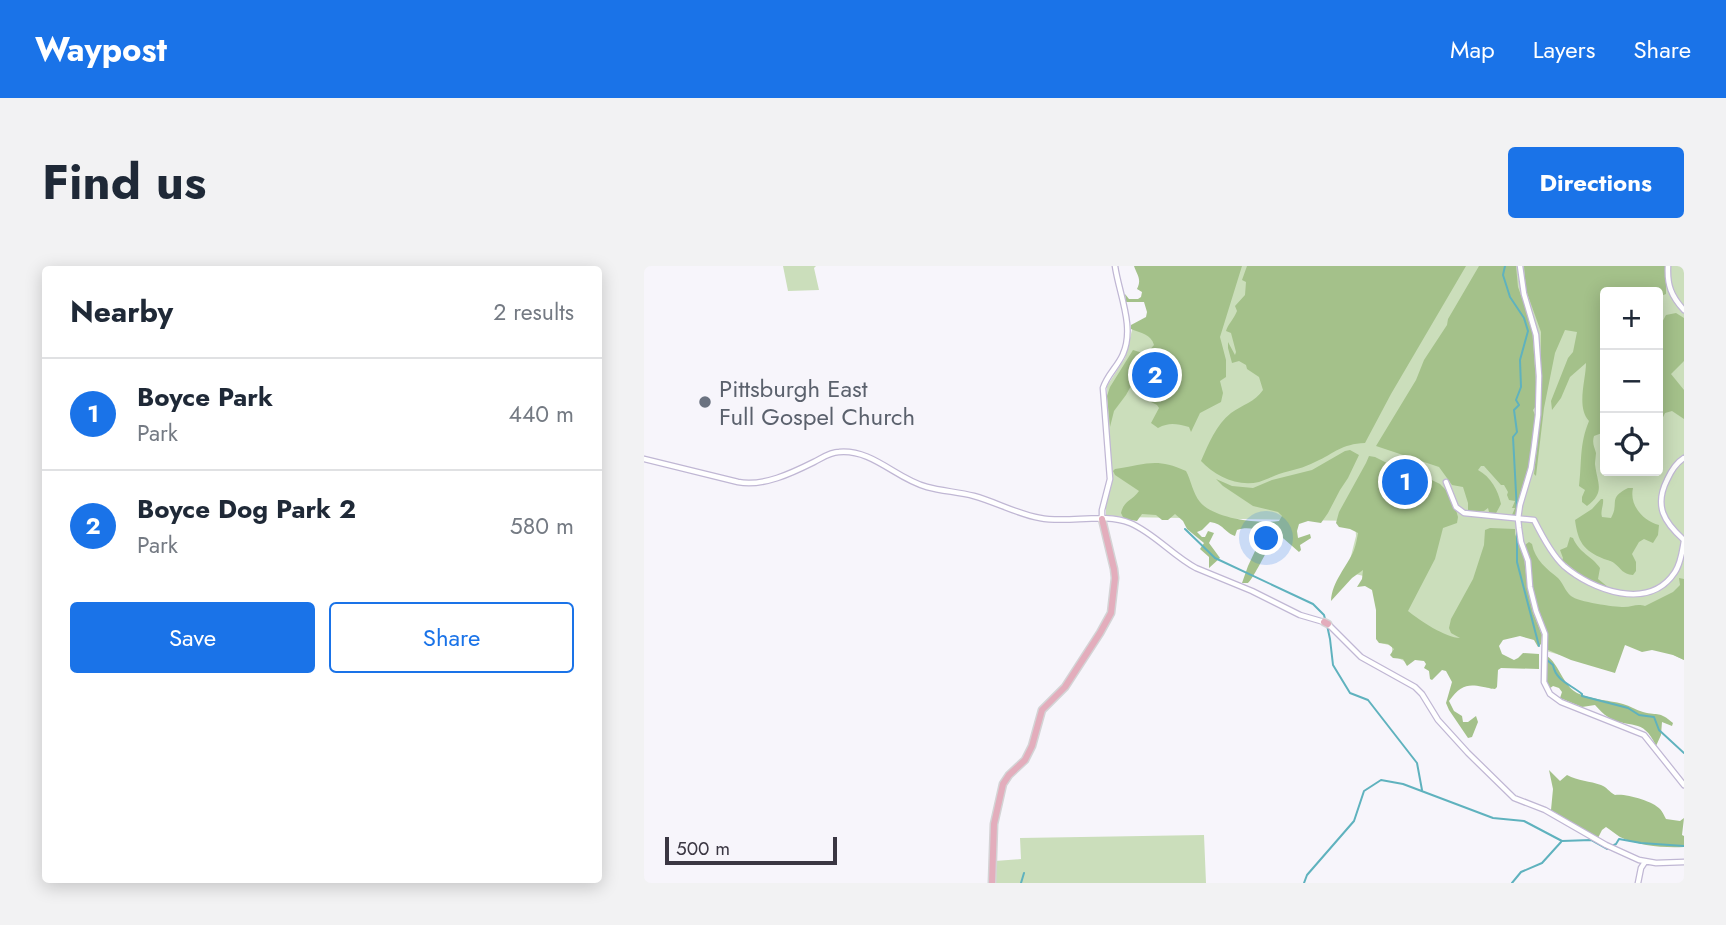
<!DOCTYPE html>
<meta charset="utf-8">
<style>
body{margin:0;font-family:Jost,sans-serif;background:#f2f2f3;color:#1f2937}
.controls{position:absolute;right:21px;top:21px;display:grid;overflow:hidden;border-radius:7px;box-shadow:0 4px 18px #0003}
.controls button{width:63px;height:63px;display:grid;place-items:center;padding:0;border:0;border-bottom:2px solid #e0e1e3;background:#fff;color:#1f2937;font:35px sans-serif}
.scale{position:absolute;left:21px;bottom:18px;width:172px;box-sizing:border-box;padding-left:7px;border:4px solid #3a3642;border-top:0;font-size:19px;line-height:24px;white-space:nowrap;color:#3a3642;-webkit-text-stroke:5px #f7f5fb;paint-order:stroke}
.you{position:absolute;left:623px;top:273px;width:24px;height:24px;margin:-18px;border:5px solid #fff;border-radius:50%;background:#1a73e8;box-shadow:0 0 0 10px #1a73e833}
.badge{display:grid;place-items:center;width:46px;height:46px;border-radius:50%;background:#1a73e8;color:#fff;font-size:23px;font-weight:700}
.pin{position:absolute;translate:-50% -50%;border:4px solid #fff;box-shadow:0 2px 7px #0006}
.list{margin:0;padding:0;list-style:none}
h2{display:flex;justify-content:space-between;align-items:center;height:91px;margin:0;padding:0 28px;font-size:30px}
h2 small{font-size:23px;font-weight:400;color:#747a83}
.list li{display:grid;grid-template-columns:46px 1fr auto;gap:21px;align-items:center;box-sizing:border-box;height:112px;padding:0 28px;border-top:2px solid #e0e1e3}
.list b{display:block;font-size:26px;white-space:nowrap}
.list p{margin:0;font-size:23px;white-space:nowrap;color:#747a83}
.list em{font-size:23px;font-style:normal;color:#747a83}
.actions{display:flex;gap:14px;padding:21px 28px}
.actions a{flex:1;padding:16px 0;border:2px solid #1a73e8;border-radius:7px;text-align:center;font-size:24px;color:#1a73e8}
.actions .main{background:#1a73e8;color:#fff}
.icon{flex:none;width:38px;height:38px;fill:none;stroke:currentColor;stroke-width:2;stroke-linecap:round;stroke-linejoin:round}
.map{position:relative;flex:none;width:1040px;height:617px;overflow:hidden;border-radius:7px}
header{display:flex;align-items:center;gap:42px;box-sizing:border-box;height:98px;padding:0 35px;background:#1a73e8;color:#fff}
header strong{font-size:33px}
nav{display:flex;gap:38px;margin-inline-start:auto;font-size:24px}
.intro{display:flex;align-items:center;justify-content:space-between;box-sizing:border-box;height:168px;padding:0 42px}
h1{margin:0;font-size:49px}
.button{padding:18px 32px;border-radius:7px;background:#1a73e8;color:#fff;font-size:24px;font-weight:700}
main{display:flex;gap:42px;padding:0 42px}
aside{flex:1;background:#fff;border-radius:7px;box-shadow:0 4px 18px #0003}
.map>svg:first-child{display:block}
.green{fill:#cbdebb;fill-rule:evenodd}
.forest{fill:#a4c18a}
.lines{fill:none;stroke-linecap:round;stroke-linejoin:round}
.stream{stroke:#5fb2be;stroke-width:2}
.secondary-casing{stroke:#c0b7d4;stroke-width:7}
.primary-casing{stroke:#d4d3d5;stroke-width:9}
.secondary{stroke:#fff;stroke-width:4.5}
.primary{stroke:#e3adbc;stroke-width:6}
.worship-dot{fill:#6b7280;stroke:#f7f5fb;stroke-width:2.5}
.labels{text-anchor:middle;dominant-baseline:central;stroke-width:7;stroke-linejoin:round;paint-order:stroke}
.worship-label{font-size:24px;fill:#5b616d;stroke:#f7f5fb;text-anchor:start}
</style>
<header>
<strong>Waypost</strong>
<nav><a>Map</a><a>Layers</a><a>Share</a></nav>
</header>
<div class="intro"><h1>Find us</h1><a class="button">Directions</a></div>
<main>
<aside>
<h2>Nearby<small>2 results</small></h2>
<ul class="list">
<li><span class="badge">1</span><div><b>Boyce Park</b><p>Park</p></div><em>440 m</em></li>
<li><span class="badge">2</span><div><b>Boyce Dog Park 2</b><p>Park</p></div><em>580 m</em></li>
</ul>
<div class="actions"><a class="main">Save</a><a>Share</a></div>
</aside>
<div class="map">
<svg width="1040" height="617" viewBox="0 0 1040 617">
<rect width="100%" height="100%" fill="#f7f5fb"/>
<path class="green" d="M139,0H172L170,2L175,24L144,25Z
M494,0H1040V394L976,363L969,404L902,385L903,364L851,373L848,423L822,415L770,385L764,397L748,389V380L737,377L732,313L703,306L712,270L711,255L478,251L462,249V237L467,221L468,208L464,165L463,120L481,92L489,60L508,52ZM961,26H1014V205H961Z
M560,569L562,617H350L351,595L377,593L376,572Z"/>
<path class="forest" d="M490,0H598L576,71L582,94V111L576,115L579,127L577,136L556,147L547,166L545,161C532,158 526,156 514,162L507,157L515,142L513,139L505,135L504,130L514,134L536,112L537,109C528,102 519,95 508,92L503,96L485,114L487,120L482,129L470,145L466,161L463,130L466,121L489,84L502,88L510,79C507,68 497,67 487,63V59L502,51L503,46L500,36H482L481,28L485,33H494L497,31L498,26L493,23C498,13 493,9 490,0Z
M603,0H822L747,128L721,177C697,178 691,187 671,196C660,202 648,204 635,208C629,210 622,214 615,216C593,221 571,210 557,195C565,177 572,159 587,147C598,139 611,136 619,124L615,111L603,103L602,99L595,95L588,97L584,82V76L591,89L592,86L587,67L582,65C584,58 590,53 593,45L591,40L601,29L602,16L598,14Z
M835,0H872L874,21L888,60L893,131L892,140L889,144L891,149L885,199L876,228L873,249L871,251L868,249L871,242H868L871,235L865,234L863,229L864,226L860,219H857L840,200H837L834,204C847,211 854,224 857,238L851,249L845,246L844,242L840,245H824V237L819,221L808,219L795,201L732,180L772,114L780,94L803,59L804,53Z
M880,0H1022V28L1017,30L1014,36V26H961V160L958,167L950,170C948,177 950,180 952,187C952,188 951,197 951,198C953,217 962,226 943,240L938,236V231L941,224L935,220C938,196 935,179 945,155C932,141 942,114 942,97L926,111L917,132L908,144L907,135L924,92L929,86L933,66L921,64L911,87L900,142L892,210L890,208L896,153L897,66L882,24Z
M1032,47L1040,52V95L1027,108L1040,124V153L1028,145L1021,147L1014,162V59L1016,60L1022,49Z
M706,184L715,189L704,212L696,224L684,247L677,257L664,255L655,258L653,265L654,272L666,268L667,272L656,279L657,284L655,286L632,266C630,272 608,315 604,317C602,317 600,317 598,317L604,300L619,268C611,262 602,261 593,264L591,270C581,267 580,258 566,256L558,264L553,266L558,271H561L564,265L570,267L565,277L576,292L565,302V291L556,283L560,277L543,263L539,255L531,248L524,254H518L512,249L498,248L493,255L480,253L477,247C480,234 488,235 495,225L471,209L469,205L471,203C502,199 511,191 542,205C547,214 549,228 556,236C570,253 615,258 635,255L638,250L634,246L609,240L579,220L572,213L588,220L609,222L628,214L668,204L701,185Z
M725,190L731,191L745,198L763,202L796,218L803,225L812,244L814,251L813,257L799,262L791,293L764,345C775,354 802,372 816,372L807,367L805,362L807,353L829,313L840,279L841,264L846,262L871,263V268L880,292L884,325L889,347L898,369L897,378L894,381L890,374L876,370L859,374L855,380L858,388L870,394L874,392L879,387L895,388V403L857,402L854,404L853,421L851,423C828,419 820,414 805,435L810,445L818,450L819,456H824L832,450L834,456L828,471L824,472L805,444L802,437L808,416L802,405L798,404L788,414L786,413L785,405L780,402L782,398L780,395L771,394L763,400L759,393L749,392L746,389L750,383L744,378L735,377L732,373V344L728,324L721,320L713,321L718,313L719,304L708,312L687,335C688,315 703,301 710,284C712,278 713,273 714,267L706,263L695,261L692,257L695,246L722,197Z
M984,222H989C985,239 999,255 1015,259L1014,269L1009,277L1000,273L995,276L988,288L992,296V305L989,309C978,308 978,303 970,297C966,294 965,295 960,293C939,284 934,276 931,254L948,243L957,233H959C960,239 956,245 958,251L967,252C976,236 963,233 984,222Z
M926,271L929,272C935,287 948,290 956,302L954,313L964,321L963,322L938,310L918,294L919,292L916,284L923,281Z
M885,276L888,278C891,294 903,303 914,312C919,317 921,325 927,330C934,336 970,341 980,341C988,341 993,337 1001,340L1029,326L1036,319L1035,312L1040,313V394L1029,389L1008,384L998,386L981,379L971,407L927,394L902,383L904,373L894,345L889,325L886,294L881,279Z
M903,390C914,397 918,416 930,425C941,433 965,434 979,438C986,440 992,444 999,446C1015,450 1015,445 1029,457L1028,460L1018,456L1017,469L1012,480C999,450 985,464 964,451C959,448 955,443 951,439L938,441L916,432L918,426L915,422L909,420L905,423L902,415Z
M905,504L916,515L923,509C934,515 946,515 957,519C963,521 965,526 971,529C981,527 1009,535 1016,543C1019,546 1020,550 1022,553L1036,555L1040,552L1038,569L1040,570V581C1019,582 995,580 976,571C971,568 967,564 962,561L958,564L954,572L907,544L909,523Z"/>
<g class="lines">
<path class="stream" d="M861,0L859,9L866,31L880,52L884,65L876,94L877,121L872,134L875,139L870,144L873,166L869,171L873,245
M541,263L571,292L669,338L680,349L681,353
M873,265V296L895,380
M683,359L686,373L689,399L706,427L724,434L773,497L778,524
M903,394L909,399C912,415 926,418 938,428V430L984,442L995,449L1010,451L1015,464L1040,487
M968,580L972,578L975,573L997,577L1040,580
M377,617L380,607
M660,617L663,609L710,555L720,525L737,514L759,518L849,552L880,555L918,575L947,574L963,583
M868,617L877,606L898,597L917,576"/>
<defs>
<path id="secondary" d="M876,0L880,28L892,69L895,110L894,149L890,181L887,202L876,239L874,253L875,262L877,276L884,295L886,321L892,345L901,368L900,416L906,428L917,436L1000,469L1040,519
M1024,0C1023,19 1027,30 1040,44
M1040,192C1032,197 1027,205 1023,214C1010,240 1020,256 1040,274
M0,193L94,216C119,221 148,207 170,196C178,192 186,186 195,186C229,183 252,213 283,221C298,225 314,226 330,230C352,236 373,248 396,252C424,258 459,246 486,257C510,267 529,290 552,302L608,325L656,349L680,356
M802,216L812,241L820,247L890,254C897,268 909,290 920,300C948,324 1005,346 1031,306C1037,297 1038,286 1040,275
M458,253V244L466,213L459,122C463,109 474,100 479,88C491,61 475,28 471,0
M684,358L717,391L771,421L778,428L794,454L824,487L870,532L901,544L962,579L995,594L1012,597L1040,596
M994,617L997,602L1001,596"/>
<path id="primary" d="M680,356L684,358
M348,617L350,558L359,518L365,509L381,494L388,480L398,444L421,421L456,367L467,347L471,312L470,303L458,253"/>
</defs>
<use href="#secondary" class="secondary-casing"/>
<use href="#primary" class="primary-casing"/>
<use href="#secondary" class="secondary"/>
<use href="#primary" class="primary"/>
</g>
<circle class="worship-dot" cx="61" cy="136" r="7"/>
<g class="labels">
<g class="worship-label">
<text x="75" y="122">Pittsburgh East<tspan x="75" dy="28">Full Gospel Church</tspan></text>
</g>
</g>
</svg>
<div class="controls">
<button>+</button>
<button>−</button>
<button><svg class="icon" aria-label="locate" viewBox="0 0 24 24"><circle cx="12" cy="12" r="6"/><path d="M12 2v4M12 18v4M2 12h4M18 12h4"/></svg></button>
</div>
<div class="scale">500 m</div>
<div class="you"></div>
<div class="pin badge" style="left:761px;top:216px">1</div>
<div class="pin badge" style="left:511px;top:109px">2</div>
</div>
</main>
